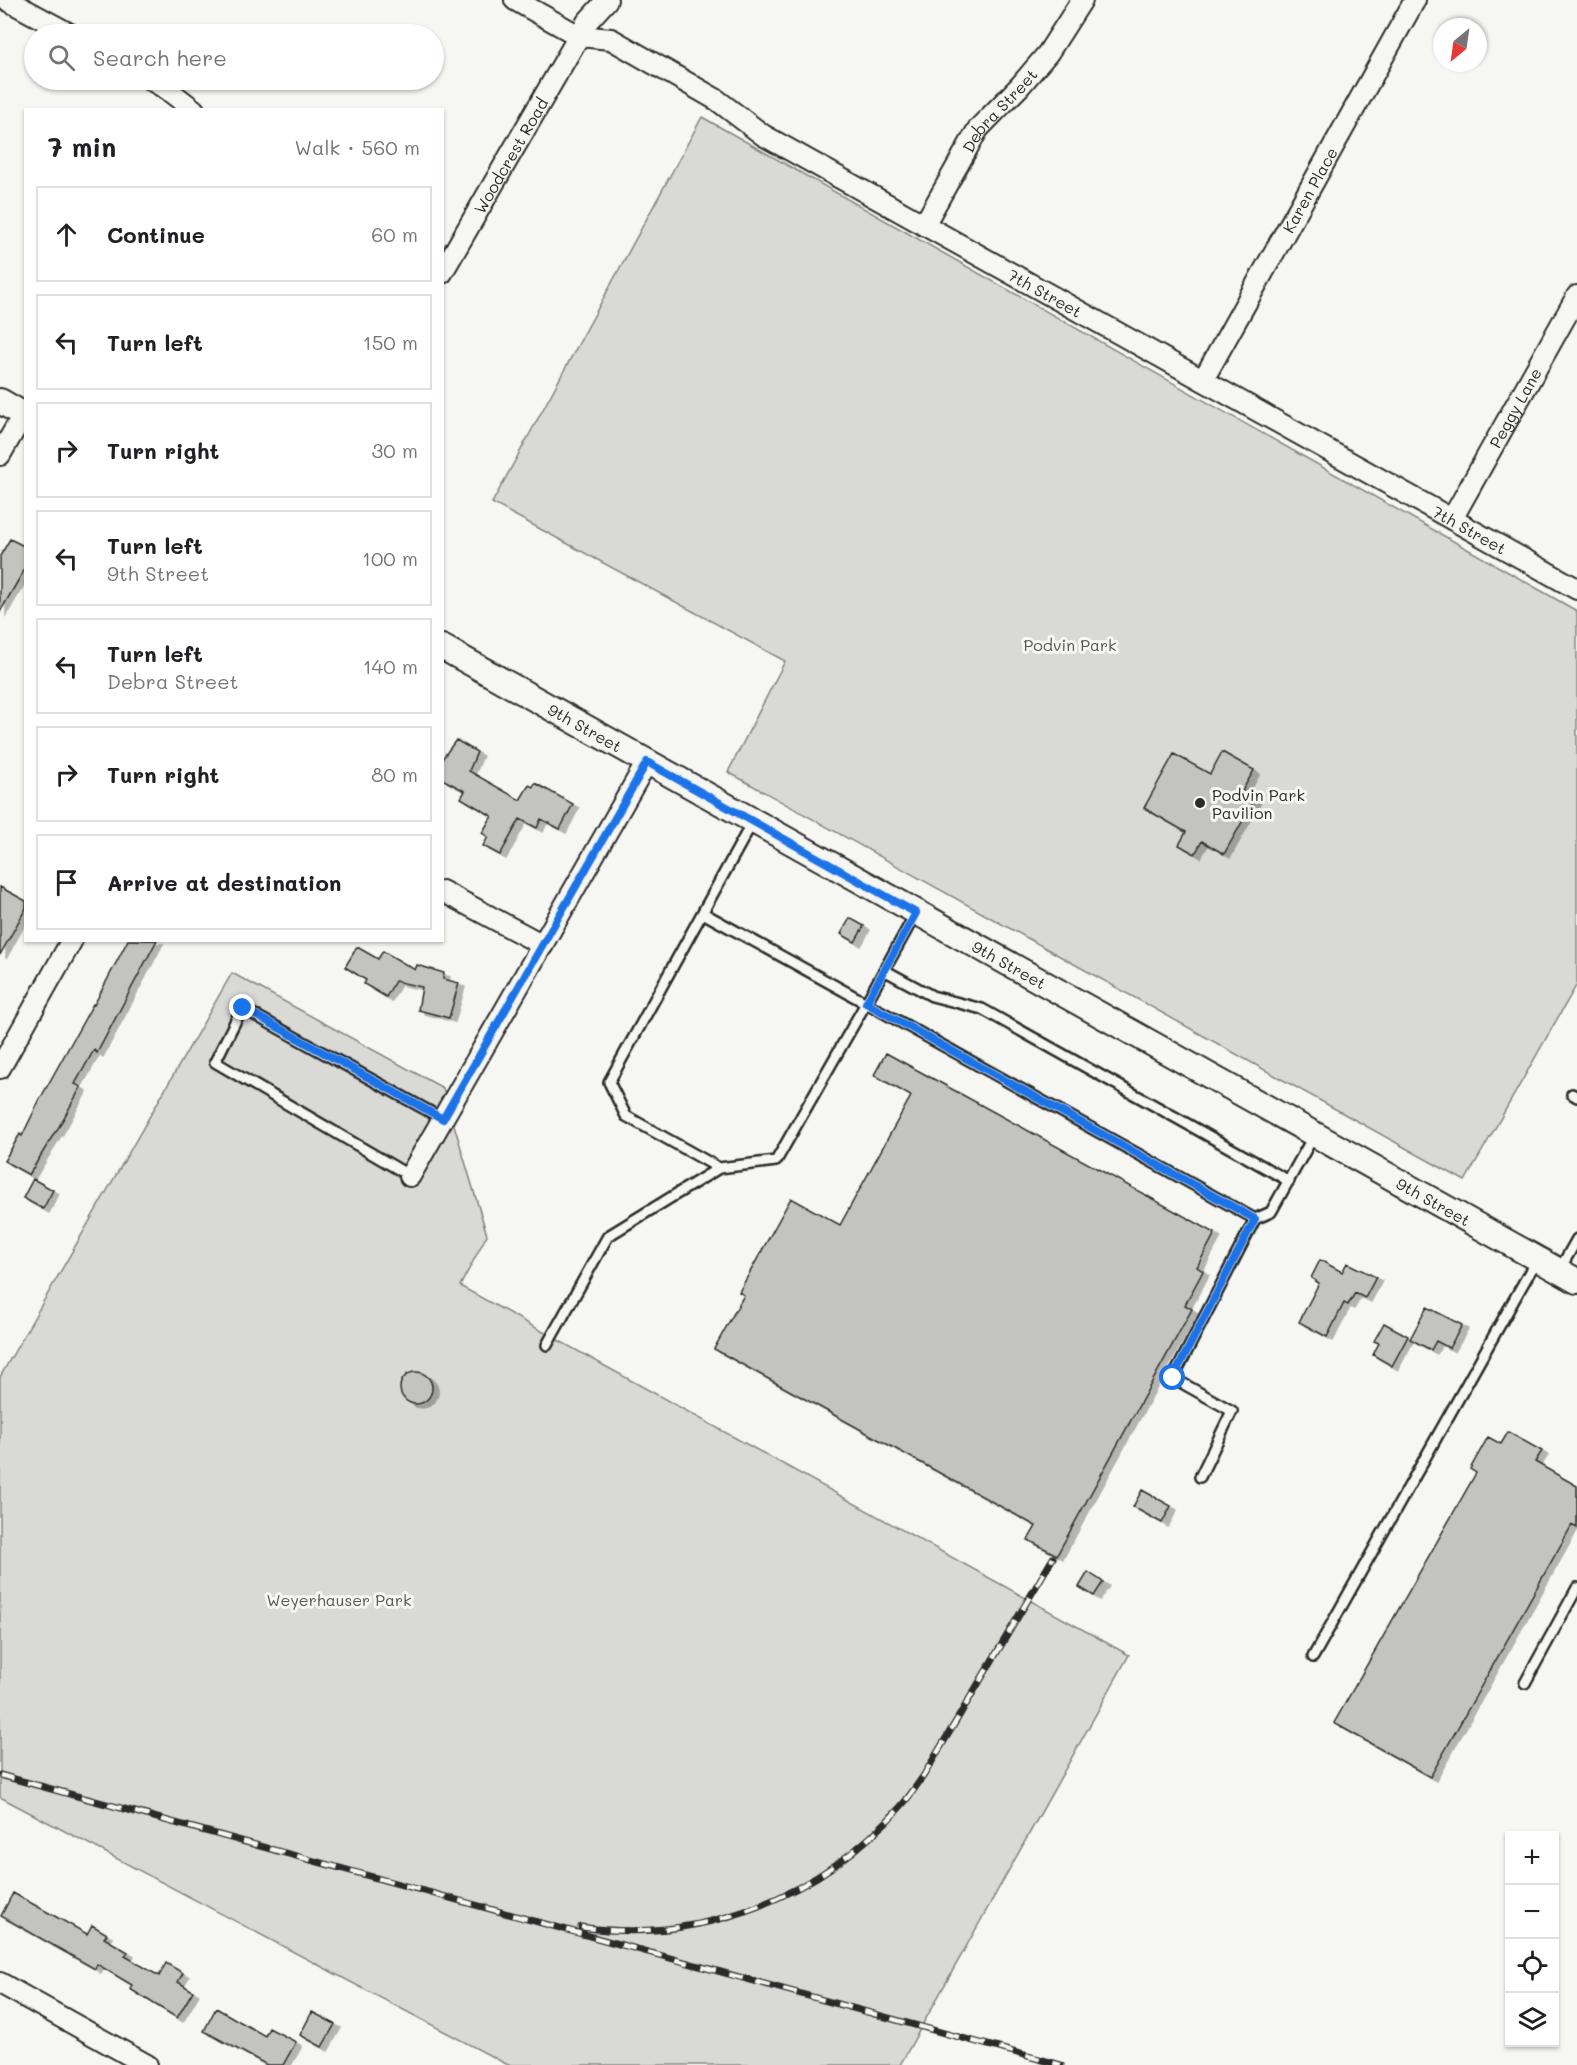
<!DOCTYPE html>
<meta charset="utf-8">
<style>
body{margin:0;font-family:Mali,sans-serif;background:#f6f6f6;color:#202124}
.controls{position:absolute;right:18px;bottom:18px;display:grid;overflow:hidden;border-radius:0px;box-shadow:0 2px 4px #0004}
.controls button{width:54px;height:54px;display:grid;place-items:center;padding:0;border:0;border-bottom:2px solid #e0e0e0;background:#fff;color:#202124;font:30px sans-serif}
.compass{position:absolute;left:1433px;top:18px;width:54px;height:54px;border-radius:50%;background:#fff;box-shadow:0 2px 4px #0004;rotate:209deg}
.stop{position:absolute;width:18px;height:18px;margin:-14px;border:4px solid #1a73e8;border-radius:50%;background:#fff}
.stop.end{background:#1a73e8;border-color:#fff;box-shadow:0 2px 6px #0008}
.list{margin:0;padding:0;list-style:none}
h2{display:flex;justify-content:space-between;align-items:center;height:78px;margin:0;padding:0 24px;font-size:26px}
h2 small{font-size:20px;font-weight:400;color:#757577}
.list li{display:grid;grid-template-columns:39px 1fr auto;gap:18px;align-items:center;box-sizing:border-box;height:96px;margin:0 12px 12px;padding:0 12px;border:2px solid #e0e0e0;border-radius:0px}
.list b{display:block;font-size:22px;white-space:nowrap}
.list p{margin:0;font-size:20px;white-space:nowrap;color:#757577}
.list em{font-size:20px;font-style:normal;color:#757577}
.icon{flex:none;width:33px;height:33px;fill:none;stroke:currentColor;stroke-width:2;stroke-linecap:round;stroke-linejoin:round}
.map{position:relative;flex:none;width:1577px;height:2065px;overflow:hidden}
.search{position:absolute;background:#fff;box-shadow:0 2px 4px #0004;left:24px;top:24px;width:420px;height:66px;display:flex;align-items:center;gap:15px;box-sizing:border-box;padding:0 21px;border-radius:33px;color:#757577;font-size:22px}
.panel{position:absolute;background:#fff;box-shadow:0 2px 4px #0004;left:24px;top:108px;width:420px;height:834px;border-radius:0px}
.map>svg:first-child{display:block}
.green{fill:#d9d9d5;stroke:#828280;stroke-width:1.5}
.building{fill:#c3c3c0;stroke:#2b2b2b;stroke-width:1.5;filter:url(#shadow)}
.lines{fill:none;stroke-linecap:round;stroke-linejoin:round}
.service-casing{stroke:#2b2b2b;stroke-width:14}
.minor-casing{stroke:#2b2b2b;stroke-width:24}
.tertiary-casing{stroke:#2b2b2b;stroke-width:28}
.service{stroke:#f6f6f2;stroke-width:9}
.minor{stroke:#f6f6f2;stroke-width:20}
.tertiary{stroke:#f6f6f2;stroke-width:24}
.rail-casing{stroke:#2b2b2b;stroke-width:7}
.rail{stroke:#f6f6f2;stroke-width:4.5;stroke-dasharray:14;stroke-linecap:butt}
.route{stroke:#1a73e8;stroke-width:8}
.poi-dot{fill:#2b2b2b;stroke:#f6f6f2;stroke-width:2}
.labels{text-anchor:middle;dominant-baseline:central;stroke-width:6;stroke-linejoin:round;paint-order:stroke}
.street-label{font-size:16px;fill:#2b2b2b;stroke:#f6f6f2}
.park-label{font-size:16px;fill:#565656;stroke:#f6f6f2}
.poi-label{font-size:16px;fill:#2b2b2b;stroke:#f6f6f2;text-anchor:start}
</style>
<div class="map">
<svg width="1577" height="2065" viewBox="0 0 1577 2065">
<defs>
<filter id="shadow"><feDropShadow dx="6" dy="4" stdDeviation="0" flood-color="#0004"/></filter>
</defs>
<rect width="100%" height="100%" fill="#f6f6f2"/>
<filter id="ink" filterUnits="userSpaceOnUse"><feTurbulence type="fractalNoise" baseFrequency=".0167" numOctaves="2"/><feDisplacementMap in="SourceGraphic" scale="12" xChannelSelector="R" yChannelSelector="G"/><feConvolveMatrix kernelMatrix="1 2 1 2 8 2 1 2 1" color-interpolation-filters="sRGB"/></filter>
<g filter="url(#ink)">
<path class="green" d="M702,117L1577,611V984L1465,1181L728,772L785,661L492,503Z
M232,973L443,1088L487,1235L460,1286L1129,1655L900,2065H508L0,1797V1377Z"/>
<path class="building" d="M10,539L26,547V567L0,612V556Z
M456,740L477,752L469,771L520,800L529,785L533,787L535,783L573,804L560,829L541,819L537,828L520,819L500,855L483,846L488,837L482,833L492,816L461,798L465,791L442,779V759Z
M1222,752L1254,770L1242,791L1255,799L1224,854L1202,841L1195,854L1179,845L1186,832L1144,808L1174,754L1210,774Z
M0,887L26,901V908L0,955Z
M850,918L864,926L855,942L841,934Z
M128,940H157L97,1053L94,1050L75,1084L81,1087L56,1132H55L29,1175L4,1161L20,1134L22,1136L40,1099L93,1004L94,1005Z
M357,947L378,959L383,951L415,970L417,965L444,973L443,979L459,983L449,1018L418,1010L422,987L395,981L386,997L364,984L366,980L345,967Z
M886,1053L1215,1233L1197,1267L1203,1271L1185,1305L1192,1309L1057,1555L1028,1540L1036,1526L714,1349L744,1295L739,1292L791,1198L840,1225L911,1096L874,1075Z
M33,1179L53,1190L43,1209L23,1198Z
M1320,1260L1342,1272L1347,1263L1376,1277L1365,1298L1355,1293L1348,1305L1344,1303L1327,1337L1299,1322L1319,1283L1311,1278Z
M1427,1307L1462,1325L1449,1348L1436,1341L1431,1350L1410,1339Z
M1384,1323L1408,1336L1392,1366L1373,1355L1379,1343L1374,1341Z
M400 1388a16 16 0 1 1 32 0a16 16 0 1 1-32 0Z
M1508,1432L1542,1451L1535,1462L1577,1486V1528L1572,1525L1430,1777L1334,1723L1476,1473L1470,1469L1488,1437L1501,1444Z
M1142,1490L1171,1506L1162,1523L1133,1507Z
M1088,1572L1103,1582L1094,1596L1079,1587Z
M13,1893L87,1934L92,1925L107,1934L104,1938L128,1952L125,1956L159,1976L166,1963L183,1973L178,1982L193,1991L177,2018L130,1989L132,1985L97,1964L95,1969L1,1916Z
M216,2008L265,2036L269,2028L296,2042L283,2065H267L204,2031Z
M312,2012L335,2024L322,2047L300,2035Z"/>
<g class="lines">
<defs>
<path id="service" d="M916,913L866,1003L1255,1219
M884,970L932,996L982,1009L1289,1181
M1572,1094L1577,1097
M719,1168L626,1116L609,1082L753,821
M410,1176L215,1062L242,1008L443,1119
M1560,1269L1577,1239
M547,1345L608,1236L719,1168L776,1161L866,1003L703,913
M1200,1477L1232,1411L1173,1378L1255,1219L1271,1212L1314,1135
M1313,1657L1537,1259
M1525,1683L1577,1588"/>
<g id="minor">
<path d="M7,0L70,34"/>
<path id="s1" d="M515,0L579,36L611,39L717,100L763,135L1577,589"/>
<path d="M151,80L168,90L194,110"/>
<path id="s2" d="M924,225L978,129L1020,86L1048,53L1082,0"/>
<path id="s3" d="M442,273L587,22L607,0"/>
<path id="s4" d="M1203,380L1415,0"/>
<path d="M0,455L23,415"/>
<path id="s5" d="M1452,519L1577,296"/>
<path d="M442,891L543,945"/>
<path d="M0,1068L72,940"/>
<path d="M410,1176L647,762"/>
<path d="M0,1983L147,2065"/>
</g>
<g id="tertiary">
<path d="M0,401L26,416"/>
<path id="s6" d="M442,647L1577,1281"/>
</g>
</defs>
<use href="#service" class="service-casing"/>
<use href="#minor" class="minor-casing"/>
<use href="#tertiary" class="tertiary-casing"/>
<use href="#service" class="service"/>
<use href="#minor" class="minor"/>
<use href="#tertiary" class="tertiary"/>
<defs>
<path id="rail" d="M0,1775L1061,2065
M581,1927C701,1945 822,1896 902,1805C910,1796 917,1785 924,1775L1053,1558"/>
</defs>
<use href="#rail" class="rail-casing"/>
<use href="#rail" class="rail"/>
</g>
</g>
<g class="lines" filter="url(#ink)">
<path class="route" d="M243,1008L443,1119L647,762L916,913L866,1003L1255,1219L1173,1378"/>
</g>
<circle class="poi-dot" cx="1200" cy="803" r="6"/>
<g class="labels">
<g class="street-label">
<text stroke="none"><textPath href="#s2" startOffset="138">Debra Street</textPath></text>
<text stroke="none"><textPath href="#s3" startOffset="136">Woodcrest Road</textPath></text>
<text stroke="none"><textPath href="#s4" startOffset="218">Karen Place</textPath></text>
<text stroke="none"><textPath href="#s1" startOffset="609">7th Street</textPath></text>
<text stroke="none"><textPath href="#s5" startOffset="128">Peggy Lane</textPath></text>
<text stroke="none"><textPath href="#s1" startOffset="1095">7th Street</textPath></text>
<text stroke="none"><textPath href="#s6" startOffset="164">9th Street</textPath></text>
<text stroke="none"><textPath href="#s6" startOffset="650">9th Street</textPath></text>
<text stroke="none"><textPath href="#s6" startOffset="1136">9th Street</textPath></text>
</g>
<g class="park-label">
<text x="1070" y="644">Podvin Park</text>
<text x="339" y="1599">Weyerhauser Park</text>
</g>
<g class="poi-label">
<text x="1212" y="794">Podvin Park<tspan x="1212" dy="18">Pavilion</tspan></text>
</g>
</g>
</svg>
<div class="controls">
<button>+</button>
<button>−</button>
<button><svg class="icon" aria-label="locate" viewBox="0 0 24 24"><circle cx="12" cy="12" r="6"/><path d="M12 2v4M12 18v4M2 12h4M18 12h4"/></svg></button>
<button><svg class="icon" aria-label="layers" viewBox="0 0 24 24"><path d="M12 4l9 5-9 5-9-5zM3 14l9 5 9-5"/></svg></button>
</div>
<svg class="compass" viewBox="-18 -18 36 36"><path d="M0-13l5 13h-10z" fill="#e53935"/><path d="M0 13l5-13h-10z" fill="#757577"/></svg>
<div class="stop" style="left:1173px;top:1378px"></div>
<div class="stop end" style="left:243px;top:1008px"></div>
<div class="search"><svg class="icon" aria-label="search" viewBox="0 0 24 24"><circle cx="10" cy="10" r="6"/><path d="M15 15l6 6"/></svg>Search here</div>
<section class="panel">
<h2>7 min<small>Walk · 560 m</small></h2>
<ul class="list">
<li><svg class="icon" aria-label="ahead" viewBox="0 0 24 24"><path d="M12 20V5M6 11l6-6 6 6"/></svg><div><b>Continue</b></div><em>60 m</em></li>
<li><svg class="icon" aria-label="left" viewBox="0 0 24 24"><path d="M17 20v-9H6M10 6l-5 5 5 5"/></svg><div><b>Turn left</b></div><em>150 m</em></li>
<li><svg class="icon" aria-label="right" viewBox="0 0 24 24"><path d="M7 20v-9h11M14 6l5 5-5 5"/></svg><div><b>Turn right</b></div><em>30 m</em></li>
<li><svg class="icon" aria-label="left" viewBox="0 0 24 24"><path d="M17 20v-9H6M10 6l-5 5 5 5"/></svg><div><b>Turn left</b><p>9th Street</p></div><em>100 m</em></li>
<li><svg class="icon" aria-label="left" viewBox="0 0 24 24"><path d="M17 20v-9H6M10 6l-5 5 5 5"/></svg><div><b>Turn left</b><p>Debra Street</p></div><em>140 m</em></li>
<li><svg class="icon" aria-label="right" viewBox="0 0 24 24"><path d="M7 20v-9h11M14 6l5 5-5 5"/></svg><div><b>Turn right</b></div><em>80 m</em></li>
<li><svg class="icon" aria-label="arrive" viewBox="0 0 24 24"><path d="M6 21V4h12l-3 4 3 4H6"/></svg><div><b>Arrive at destination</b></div></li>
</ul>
</section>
</div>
